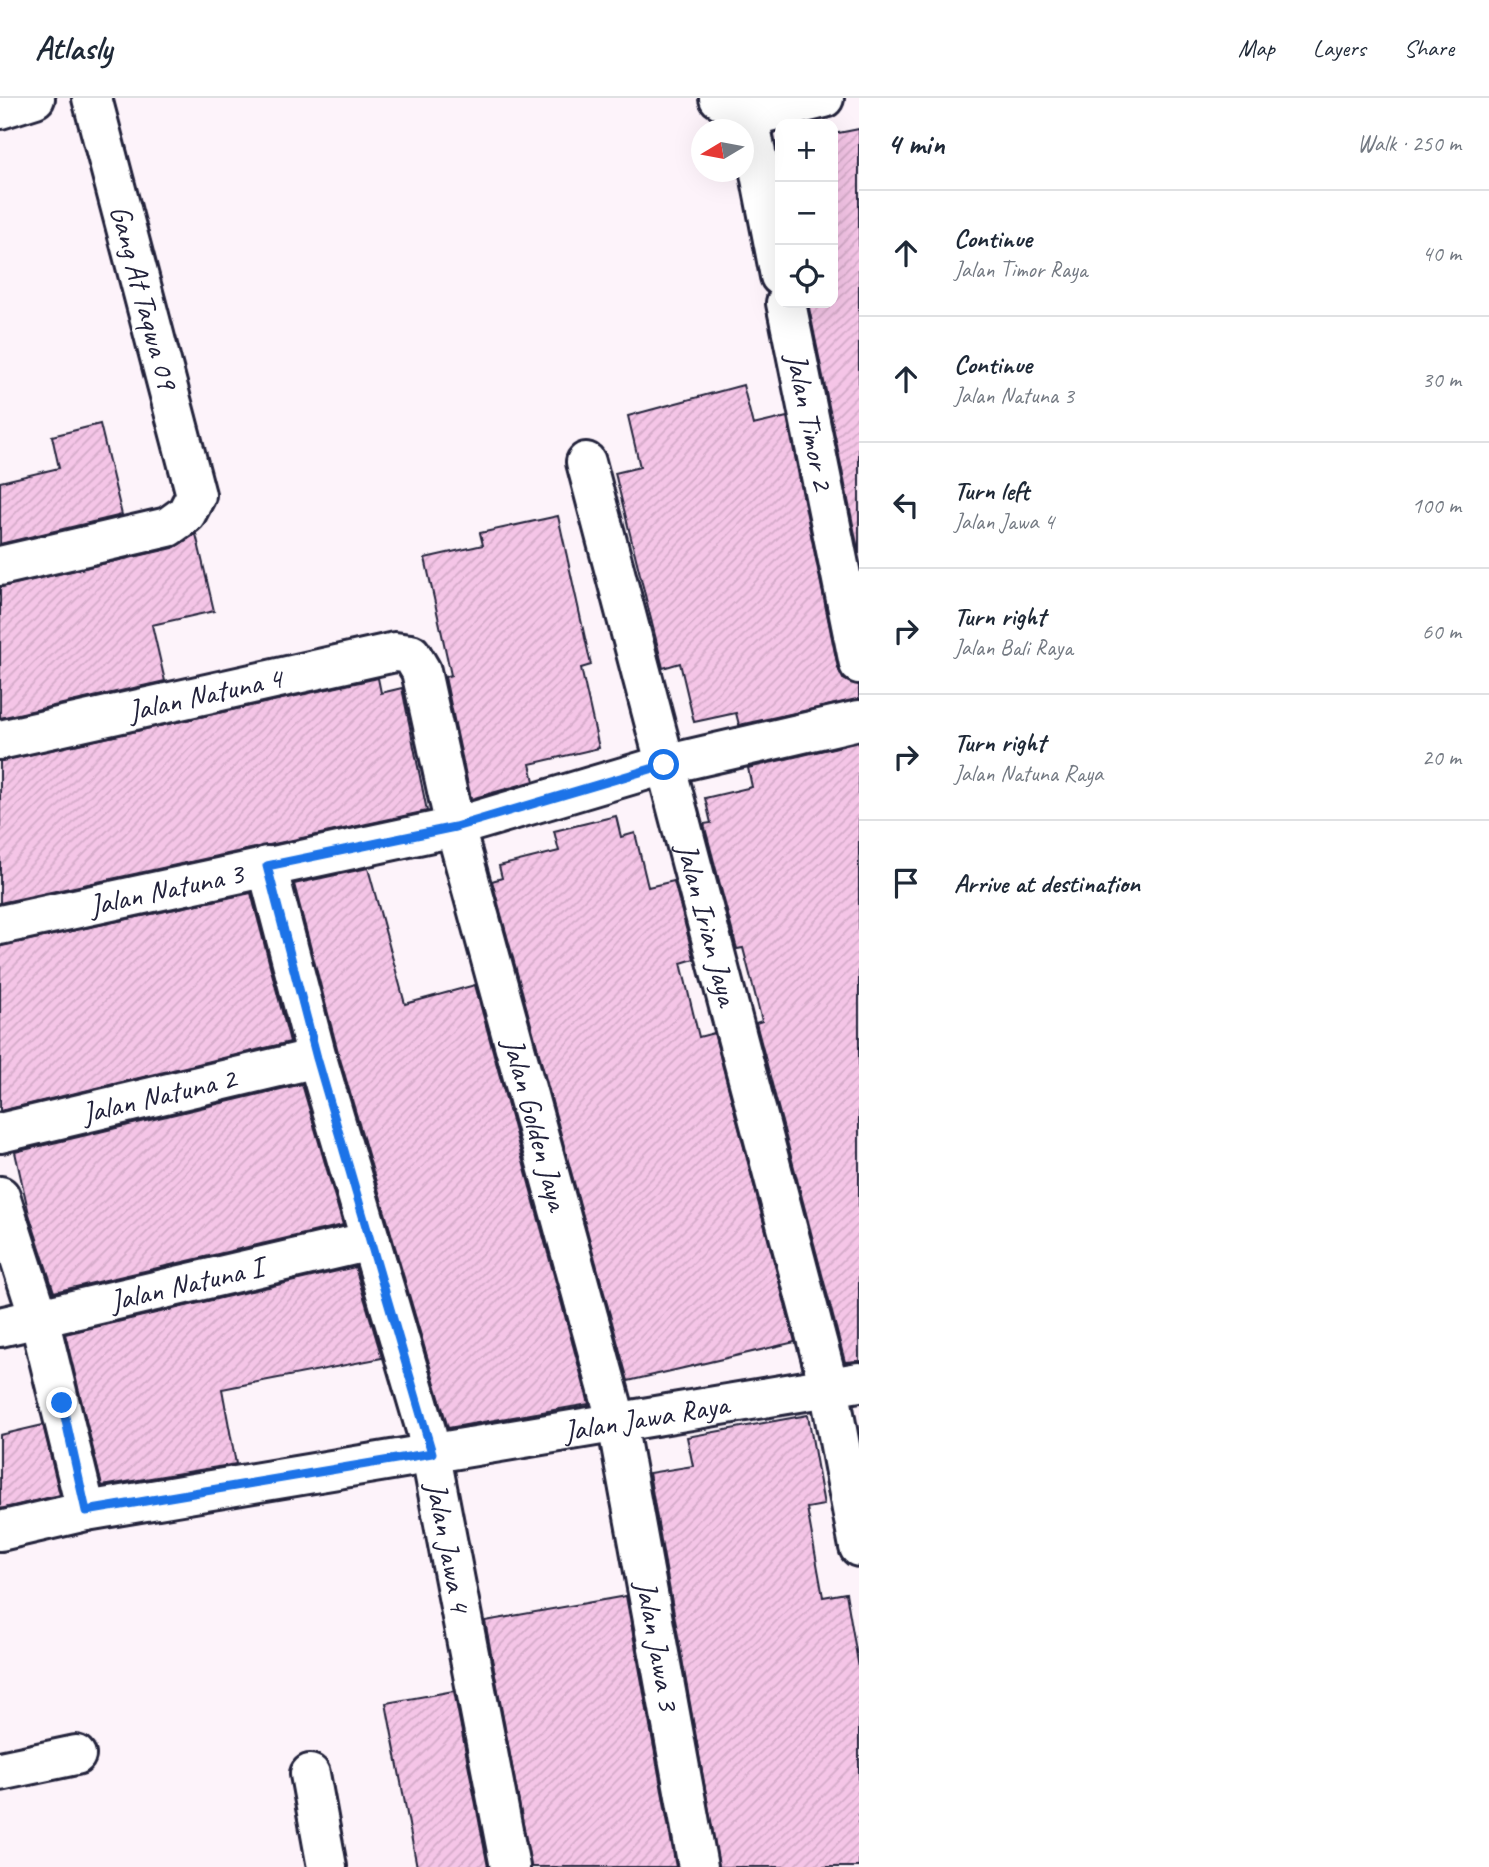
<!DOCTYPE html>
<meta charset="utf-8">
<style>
body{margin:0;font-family:Caveat,sans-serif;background:#f2f2f3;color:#1f2937}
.controls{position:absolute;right:21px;top:21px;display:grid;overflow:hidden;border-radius:14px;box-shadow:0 7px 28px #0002}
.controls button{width:63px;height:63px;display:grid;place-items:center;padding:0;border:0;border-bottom:2px solid #e0e1e3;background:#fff;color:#1f2937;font:35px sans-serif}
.compass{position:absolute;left:691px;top:21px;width:63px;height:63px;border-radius:50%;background:#fff;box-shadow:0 7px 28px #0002;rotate:260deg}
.stop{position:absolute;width:21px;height:21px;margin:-16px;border:5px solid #1a73e8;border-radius:50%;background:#fff}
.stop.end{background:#1a73e8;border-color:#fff;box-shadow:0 2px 7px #0008}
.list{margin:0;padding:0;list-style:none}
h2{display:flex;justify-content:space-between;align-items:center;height:91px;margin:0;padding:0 28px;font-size:30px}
h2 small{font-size:23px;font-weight:400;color:#747a83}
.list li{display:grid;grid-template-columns:46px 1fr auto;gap:21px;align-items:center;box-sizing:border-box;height:126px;padding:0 28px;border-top:2px solid #e0e1e3}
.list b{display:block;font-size:26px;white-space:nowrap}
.list p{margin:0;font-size:23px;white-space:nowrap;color:#747a83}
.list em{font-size:23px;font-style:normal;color:#747a83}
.icon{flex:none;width:38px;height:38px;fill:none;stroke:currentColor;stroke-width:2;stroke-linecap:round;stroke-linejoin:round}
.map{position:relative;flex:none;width:859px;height:1769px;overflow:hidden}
header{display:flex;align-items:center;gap:42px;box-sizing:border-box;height:98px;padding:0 35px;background:#fff;border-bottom:2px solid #e0e1e3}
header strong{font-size:33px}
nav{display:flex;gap:38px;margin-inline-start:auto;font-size:24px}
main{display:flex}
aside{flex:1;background:#fff}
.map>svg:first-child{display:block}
.building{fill:url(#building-hatch);stroke:#22223b;stroke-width:2}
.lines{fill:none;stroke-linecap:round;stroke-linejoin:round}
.minor-casing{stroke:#22223b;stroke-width:44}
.minor{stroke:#fff;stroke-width:38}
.route{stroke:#1a73e8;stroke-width:9}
.labels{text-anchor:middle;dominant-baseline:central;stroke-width:6;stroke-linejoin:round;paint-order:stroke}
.street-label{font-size:30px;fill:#22223b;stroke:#fff}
</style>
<header>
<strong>Atlasly</strong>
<nav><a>Map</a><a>Layers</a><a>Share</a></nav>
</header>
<main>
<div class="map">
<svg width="859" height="1769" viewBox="0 0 859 1769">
<defs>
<pattern id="building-hatch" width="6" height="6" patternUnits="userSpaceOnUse" patternTransform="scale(1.75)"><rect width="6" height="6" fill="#f5c5e7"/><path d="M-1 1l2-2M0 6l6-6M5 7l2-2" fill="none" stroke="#d2a9c7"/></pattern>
</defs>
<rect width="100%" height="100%" fill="#fdf3fa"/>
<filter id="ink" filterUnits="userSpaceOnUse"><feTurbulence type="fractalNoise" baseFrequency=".0143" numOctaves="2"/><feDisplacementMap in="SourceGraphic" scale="14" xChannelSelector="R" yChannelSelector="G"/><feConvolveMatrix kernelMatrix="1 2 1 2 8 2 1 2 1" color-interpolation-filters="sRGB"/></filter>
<g filter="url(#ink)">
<path class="building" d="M859,31V456L808,205H833V36Z
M743,287L753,327L787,319L838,570L843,581L859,587V601L739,627L736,615L694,624L680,565L663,570L615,375L640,369L628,318Z
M100,326L122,417L0,446V384L59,370L52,338Z
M558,418L591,567L581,570L599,650L530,666L534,683L471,701L445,579L451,577L425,460L483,447L480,435Z
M196,436L214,513L152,527L165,583L0,620V489L173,450Z
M378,580L381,595L402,590L427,713L0,805V663Z
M859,644V1263L845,1264L756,925L762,923L743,850L737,851L704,726L711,725L705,700L752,689L748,670Z
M616,718L621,739L635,735L648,789L674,783L694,861L681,865L699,939L714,935L795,1244L628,1283L492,783L502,780L499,768L559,753L554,733Z
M368,770L405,906L475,887L589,1306L448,1330L338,954L294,786Z
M251,795L290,944L0,1013V848Z
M302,986L343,1127L54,1194L29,1116L15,1054Z
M355,1169L382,1260L222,1291L236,1366L102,1388L65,1236Z
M808,1317L824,1407L807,1410L823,1499L846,1495L859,1570V1769H719L649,1375L693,1368L687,1339Z
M43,1327L60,1397L0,1411V1337Z
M626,1498L676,1769H531L485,1523Z
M454,1593L488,1769H417L386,1605Z"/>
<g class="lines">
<defs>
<g id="minor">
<path d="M719,0L749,19"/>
<path d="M0,11L35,0"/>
<path d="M749,19L780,178"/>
<path d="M749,19L824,0"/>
<path id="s1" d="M786,205L859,566"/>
<path id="s2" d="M586,364L829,1289L859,1449"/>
<path d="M0,468L168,429L186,416L196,397L92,0"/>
<path id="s3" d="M0,642L395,554L411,556L421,573L455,729L617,1325L698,1769"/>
<path id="s4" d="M267,768L317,960L426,1332L510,1769"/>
<path id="s5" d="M0,827L455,729L664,667L859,622"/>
<path id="s6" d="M0,1035L317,960"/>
<path d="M0,1098L39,1220L86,1413"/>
<path id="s7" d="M0,1229L371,1143"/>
<path id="s8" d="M0,1433L86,1413L859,1284"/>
<path d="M0,1673L76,1657"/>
<path d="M310,1676L327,1769"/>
</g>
</defs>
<use href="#minor" class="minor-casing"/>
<use href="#minor" class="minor"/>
</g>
</g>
<g class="lines" filter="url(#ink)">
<path class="route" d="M62,1305L86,1413L432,1355L317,960L267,768L455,729L664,667"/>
</g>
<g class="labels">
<g class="street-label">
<text transform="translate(144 199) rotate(75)">Gang At Taqwa 09</text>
<text stroke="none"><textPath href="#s1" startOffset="121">Jalan Timor 2</textPath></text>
<text stroke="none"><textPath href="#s3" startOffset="210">Jalan Natuna 4</textPath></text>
<text stroke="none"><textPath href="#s5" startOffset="170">Jalan Natuna 3</textPath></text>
<text stroke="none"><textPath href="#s2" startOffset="478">Jalan Irian Jaya</textPath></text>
<text stroke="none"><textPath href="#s6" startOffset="163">Jalan Natuna 2</textPath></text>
<text stroke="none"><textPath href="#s3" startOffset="908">Jalan Golden Jaya</textPath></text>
<text stroke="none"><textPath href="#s7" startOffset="191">Jalan Natuna I</textPath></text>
<text stroke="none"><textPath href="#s8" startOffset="656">Jalan Jawa Raya</textPath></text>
<text stroke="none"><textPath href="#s4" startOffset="705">Jalan Jawa 4</textPath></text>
<text stroke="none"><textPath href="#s3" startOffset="1444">Jalan Jawa 3</textPath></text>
</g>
</g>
</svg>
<div class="controls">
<button>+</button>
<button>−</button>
<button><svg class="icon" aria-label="locate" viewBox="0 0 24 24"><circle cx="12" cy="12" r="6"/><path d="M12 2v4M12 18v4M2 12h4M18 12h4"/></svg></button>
</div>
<svg class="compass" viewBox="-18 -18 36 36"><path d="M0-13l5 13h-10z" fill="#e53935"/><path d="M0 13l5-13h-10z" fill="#747a83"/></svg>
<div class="stop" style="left:664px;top:667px"></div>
<div class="stop end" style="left:62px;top:1305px"></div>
</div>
<aside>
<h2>4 min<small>Walk · 250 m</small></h2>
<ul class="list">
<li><svg class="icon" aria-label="ahead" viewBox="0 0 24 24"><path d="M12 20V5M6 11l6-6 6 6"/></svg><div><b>Continue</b><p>Jalan Timor Raya</p></div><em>40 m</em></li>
<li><svg class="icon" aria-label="ahead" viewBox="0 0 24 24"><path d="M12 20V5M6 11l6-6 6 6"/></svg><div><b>Continue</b><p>Jalan Natuna 3</p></div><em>30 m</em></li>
<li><svg class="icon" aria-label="left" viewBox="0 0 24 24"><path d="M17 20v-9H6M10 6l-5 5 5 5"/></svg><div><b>Turn left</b><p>Jalan Jawa 4</p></div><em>100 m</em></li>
<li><svg class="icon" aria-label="right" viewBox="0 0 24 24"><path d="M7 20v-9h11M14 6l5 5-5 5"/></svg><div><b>Turn right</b><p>Jalan Bali Raya</p></div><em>60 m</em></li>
<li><svg class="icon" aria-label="right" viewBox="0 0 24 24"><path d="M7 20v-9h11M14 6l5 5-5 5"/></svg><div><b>Turn right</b><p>Jalan Natuna Raya</p></div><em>20 m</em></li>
<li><svg class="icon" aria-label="arrive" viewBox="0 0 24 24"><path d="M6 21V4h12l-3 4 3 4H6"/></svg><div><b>Arrive at destination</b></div></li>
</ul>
</aside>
</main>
